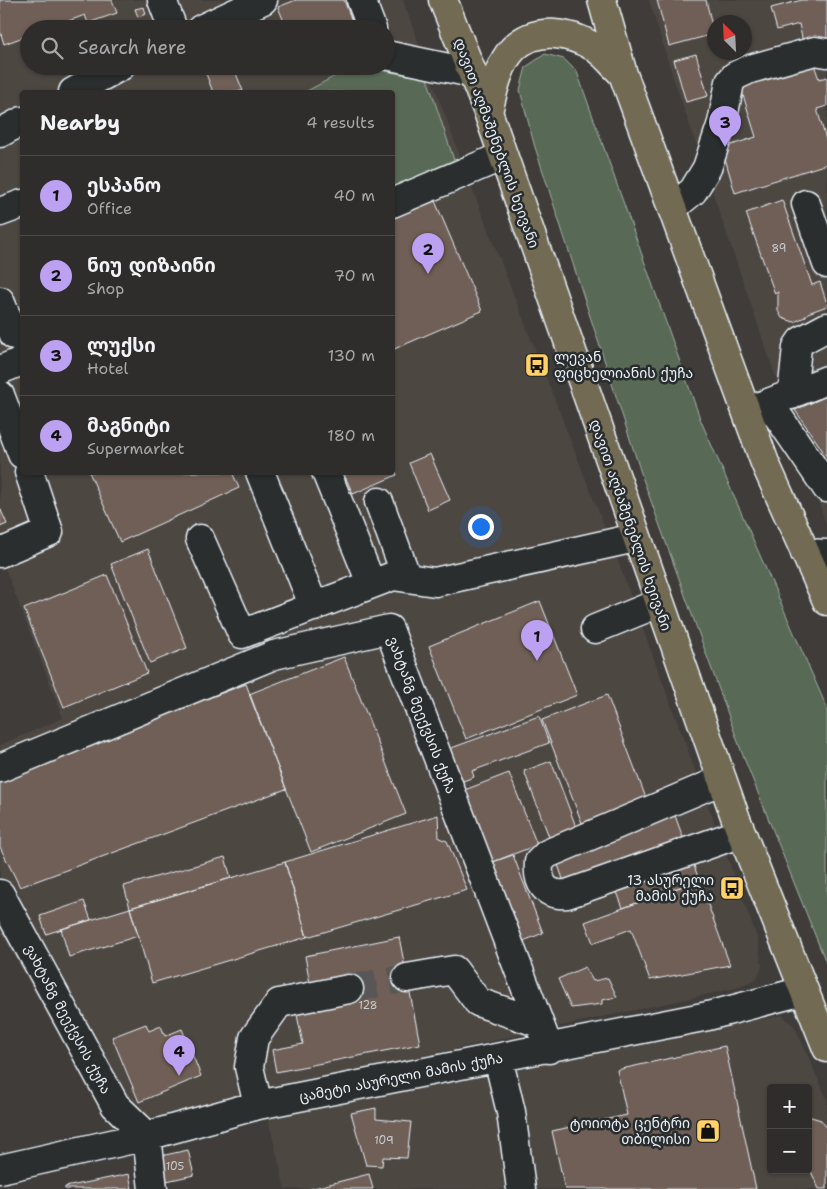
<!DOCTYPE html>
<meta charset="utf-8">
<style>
body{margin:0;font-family:"Shantell Sans","Noto Sans Georgian",sans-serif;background:#3b3938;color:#f1f3f6}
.controls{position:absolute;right:15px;bottom:15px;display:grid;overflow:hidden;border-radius:5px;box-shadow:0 1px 4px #0004}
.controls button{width:45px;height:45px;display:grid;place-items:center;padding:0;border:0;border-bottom:1px solid #4a4948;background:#2f2d2c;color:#f1f3f6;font:25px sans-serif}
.compass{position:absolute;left:707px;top:15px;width:45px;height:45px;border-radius:50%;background:#2f2d2c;box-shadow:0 1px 4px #0004;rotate:336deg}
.you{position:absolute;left:480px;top:526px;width:18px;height:18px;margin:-12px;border:4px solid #fff;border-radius:50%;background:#1a73e8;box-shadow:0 0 0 8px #1a73e833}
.badge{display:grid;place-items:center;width:32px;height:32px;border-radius:50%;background:#bca0f2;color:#111;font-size:16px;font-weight:700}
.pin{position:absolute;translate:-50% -41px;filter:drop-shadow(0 1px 2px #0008)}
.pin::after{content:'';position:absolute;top:26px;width:18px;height:15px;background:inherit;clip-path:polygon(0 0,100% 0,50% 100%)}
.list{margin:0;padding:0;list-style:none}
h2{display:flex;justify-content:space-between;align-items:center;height:65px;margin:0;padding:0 20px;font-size:21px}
h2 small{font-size:16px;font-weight:400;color:#a7a8a9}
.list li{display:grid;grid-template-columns:32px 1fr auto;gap:15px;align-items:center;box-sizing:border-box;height:80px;padding:0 20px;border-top:1px solid #4a4948}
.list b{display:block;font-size:19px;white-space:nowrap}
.list p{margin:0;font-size:16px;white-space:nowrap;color:#a7a8a9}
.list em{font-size:16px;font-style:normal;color:#a7a8a9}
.icon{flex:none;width:28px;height:28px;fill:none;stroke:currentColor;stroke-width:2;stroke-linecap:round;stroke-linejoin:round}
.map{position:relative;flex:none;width:827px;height:1189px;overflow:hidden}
.search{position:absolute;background:#2f2d2c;box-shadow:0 1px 4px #0004;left:20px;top:20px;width:375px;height:55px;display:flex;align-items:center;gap:12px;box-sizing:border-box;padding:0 18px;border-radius:28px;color:#a7a8a9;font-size:19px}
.panel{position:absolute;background:#2f2d2c;box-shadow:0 1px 4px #0004;left:20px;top:90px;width:375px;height:385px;border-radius:5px}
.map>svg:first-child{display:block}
.built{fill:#4d4642;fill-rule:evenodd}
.green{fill:#596a54;stroke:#a0aea6}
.building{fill:#6f5e56;stroke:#e8f1f8}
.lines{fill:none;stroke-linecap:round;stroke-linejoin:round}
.minor-tunnel{stroke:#585756;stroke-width:28;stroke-dasharray:28 14;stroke-linecap:butt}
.minor-casing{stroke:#e8f1f8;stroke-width:31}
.highway-casing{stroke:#e8f1f8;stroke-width:31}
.minor{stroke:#2a2d2e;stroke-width:28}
.highway{stroke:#736b52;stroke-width:28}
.labels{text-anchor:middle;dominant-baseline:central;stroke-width:5;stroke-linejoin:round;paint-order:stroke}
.number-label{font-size:11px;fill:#caccd0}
.street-label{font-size:14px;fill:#e8f1f8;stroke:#2a2d2e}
.poi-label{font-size:14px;fill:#e8f1f8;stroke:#2a2d2e;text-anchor:end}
</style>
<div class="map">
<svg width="827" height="1189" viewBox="0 0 827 1189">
<rect width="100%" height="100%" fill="#3f3c3a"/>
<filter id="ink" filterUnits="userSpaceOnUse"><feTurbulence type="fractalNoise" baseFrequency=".02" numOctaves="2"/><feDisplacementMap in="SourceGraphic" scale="10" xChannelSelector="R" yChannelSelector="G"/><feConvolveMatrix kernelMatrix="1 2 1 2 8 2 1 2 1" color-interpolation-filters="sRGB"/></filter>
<g filter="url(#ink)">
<path class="built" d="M0,0H403L468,178L616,556L758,940L762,967L755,981L737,988L312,1080L143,1120H105L0,930V745L63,718L5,568L0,570ZM29,29H386V66H29ZM22,92H392V472H22Z
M649,0H827V527L672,74ZM714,22H744V52H714Z
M782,1015L795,1027L827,1099V1189H285L268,1119ZM771,1088H808V1170H771Z"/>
<path class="green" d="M545,54L564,59L577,72L701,421L827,708V965L742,753L643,479L534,144L520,90L526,67Z
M354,66L427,78L454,160L393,187L392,92H305Z"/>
<path class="building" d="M0,0H112L117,13L88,23L85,15L46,29H29V35L4,44L0,31Z
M296,0H344L355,29H287L278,7Z
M657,0H706L714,34L669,46Z
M802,0H827V41L804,47L799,24L777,30L771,8Z
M144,7L146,14L138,17L135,9Z
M696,54L708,96L686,102L674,60Z
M812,59L819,79L827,77V106L817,109L827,143V164L735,193L722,148L756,137L739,82Z
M203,66H233L243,91L213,92Z
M782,200L812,285L820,282L827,304V306L808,313L805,317L794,322L782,318L778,311V292L775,294L746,213Z
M435,201L482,311L392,350V219Z
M827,396V457L795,410Z
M430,454L450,500L428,510L409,463Z
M392,464L397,475L353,494L343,472H392Z
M89,472H232L239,488L120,542Z
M0,508L7,524L0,527Z
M148,549L187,648L150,663L111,564Z
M107,575L147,673L64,707L24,609Z
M540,601L577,695L466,739L429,646Z
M344,657L406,814L311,852L249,694Z
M246,684L286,789L20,887L0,847V775Z
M607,695L646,798L582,823L542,720Z
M539,716L549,743L472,771L474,777L458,783L446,750Z
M551,761L578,832L551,842L524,771Z
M509,773L537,845L490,863L462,791Z
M673,810L686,846L658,857L654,848L564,882L557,862L646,827L644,821Z
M438,815L439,838L447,841L467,890L307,937L285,862Z
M513,855L543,933L521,942L490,863Z
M225,857L231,878L130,908L124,886Z
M691,857L699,880L623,908L614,884Z
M285,862L307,937L152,983L130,908Z
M699,880L730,965L650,980L631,929L593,943L585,922Z
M84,901L91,920L46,934L40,916Z
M130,908L138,936L69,957L61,929Z
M399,937L420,1044L276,1072L272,1050L303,1044L296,1010L311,989L305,956Z
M585,967L593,981L608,978L617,997L602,1000V1004L571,1008L558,979Z
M146,1024L149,1031L161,1026L165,1036L182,1029L201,1076L139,1102L112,1037Z
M725,1046L756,1189H565L552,1131L627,1115L617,1070Z
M376,1108V1119L411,1122L407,1158L383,1157L382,1166L366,1165L351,1113Z
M808,1116L821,1120L827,1128V1189H819L808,1165Z
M188,1150L194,1175L162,1182L156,1157Z
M129,1174L132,1189H65V1187Z
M369,1174L373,1189H310Z"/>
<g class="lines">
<path class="minor-tunnel" d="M349,989L407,978"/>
<defs>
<path id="minor" d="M162,0L173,29
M361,0L372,29
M201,29L263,0
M386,55L472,73
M73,92L121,66
M0,133L22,121
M392,203L503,156
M806,204L827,264
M672,208L693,191L707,168L722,123L730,82L735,76L750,69L815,51L827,53
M0,212L22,204
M0,301L14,335L22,332
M0,370L22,361
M0,395L22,454
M792,395L797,347L801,341L827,327
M769,403L827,488
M753,409L827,380
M260,472L314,607
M326,472L371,583
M379,502L407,578
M200,539L242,634L393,576L435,582L635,538
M0,553L49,532L29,472
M805,553L827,554
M595,629L659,603
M0,768L274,655L389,629L549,1049
M722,780L547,854L539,862C537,883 545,896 567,894L741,833
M0,894L115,1105L147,1136L153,1189
M407,978L454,970L478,1002L539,1023
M498,1058L511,1112L521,1189
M258,1105L249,1067L254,1038L279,1003L349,989
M0,1169L147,1136L258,1105L708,1016L803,991"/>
<path id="highway" d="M443,0L488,112L736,819L827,1048
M602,0L623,74L765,463L827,601
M488,112C493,92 498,65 513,49C535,26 569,32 594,47C604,53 613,65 622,73"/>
</defs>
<use href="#minor" class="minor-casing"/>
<use href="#highway" class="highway-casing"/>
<use href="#minor" class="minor"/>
<use href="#highway" class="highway"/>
</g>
</g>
<defs>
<symbol id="bus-square" viewBox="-11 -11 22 22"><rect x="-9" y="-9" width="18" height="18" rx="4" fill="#ffd166" stroke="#2a2d2e"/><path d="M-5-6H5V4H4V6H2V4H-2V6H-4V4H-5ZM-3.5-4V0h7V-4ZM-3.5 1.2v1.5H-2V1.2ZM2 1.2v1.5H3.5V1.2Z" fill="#111"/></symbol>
<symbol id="shop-square" viewBox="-11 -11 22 22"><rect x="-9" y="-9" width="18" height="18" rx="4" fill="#ffd166" stroke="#2a2d2e"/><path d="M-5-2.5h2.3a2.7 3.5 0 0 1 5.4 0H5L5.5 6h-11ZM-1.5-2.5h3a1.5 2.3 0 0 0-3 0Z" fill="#111"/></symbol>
</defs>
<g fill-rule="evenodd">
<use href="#bus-square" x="523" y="351" width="28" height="28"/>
<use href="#bus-square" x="718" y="874" width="28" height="28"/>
<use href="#shop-square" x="694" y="1117" width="28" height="28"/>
</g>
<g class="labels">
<g class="number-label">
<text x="779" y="248">89</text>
<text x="368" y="1005">128</text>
<text x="384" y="1140">109</text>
<text x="175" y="1166">105</text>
</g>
<g class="street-label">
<text transform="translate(497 143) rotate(70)">დავით აღმაშენებლის ხეივანი</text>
<text transform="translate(631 525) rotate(71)">დავით აღმაშენებლის ხეივანი</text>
<text transform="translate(422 715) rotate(69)">ვახტანგ მეექვსის ქუჩა</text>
<text transform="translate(68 1019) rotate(62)">ვახტანგ მეექვსის ქუჩა</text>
<text transform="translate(401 1077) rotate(-11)">ცამეტი ასურელი მამის ქუჩა</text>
</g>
<g class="poi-label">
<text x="554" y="357" text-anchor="start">ლევან<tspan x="554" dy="16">ფიცხელიანის ქუჩა</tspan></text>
<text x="714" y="880">13 ასურელი<tspan x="714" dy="16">მამის ქუჩა</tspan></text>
<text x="690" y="1123">ტოიოტა ცენტრი<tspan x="690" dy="16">თბილისი</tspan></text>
</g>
</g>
</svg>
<div class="controls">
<button>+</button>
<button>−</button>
</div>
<svg class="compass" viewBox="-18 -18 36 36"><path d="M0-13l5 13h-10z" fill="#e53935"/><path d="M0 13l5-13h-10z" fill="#a7a8a9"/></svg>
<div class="you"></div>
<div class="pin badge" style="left:537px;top:661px">1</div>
<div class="pin badge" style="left:428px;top:274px">2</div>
<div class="pin badge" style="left:725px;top:147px">3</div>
<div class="pin badge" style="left:179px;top:1076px">4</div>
<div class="search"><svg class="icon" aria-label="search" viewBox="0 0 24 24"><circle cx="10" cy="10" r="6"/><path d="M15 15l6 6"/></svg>Search here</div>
<section class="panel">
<h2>Nearby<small>4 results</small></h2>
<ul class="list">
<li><span class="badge">1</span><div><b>ესპანო</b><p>Office</p></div><em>40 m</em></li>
<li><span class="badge">2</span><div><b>ნიუ დიზაინი</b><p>Shop</p></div><em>70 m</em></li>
<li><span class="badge">3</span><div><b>ლუქსი</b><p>Hotel</p></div><em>130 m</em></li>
<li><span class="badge">4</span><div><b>მაგნიტი</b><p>Supermarket</p></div><em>180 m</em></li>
</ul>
</section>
</div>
